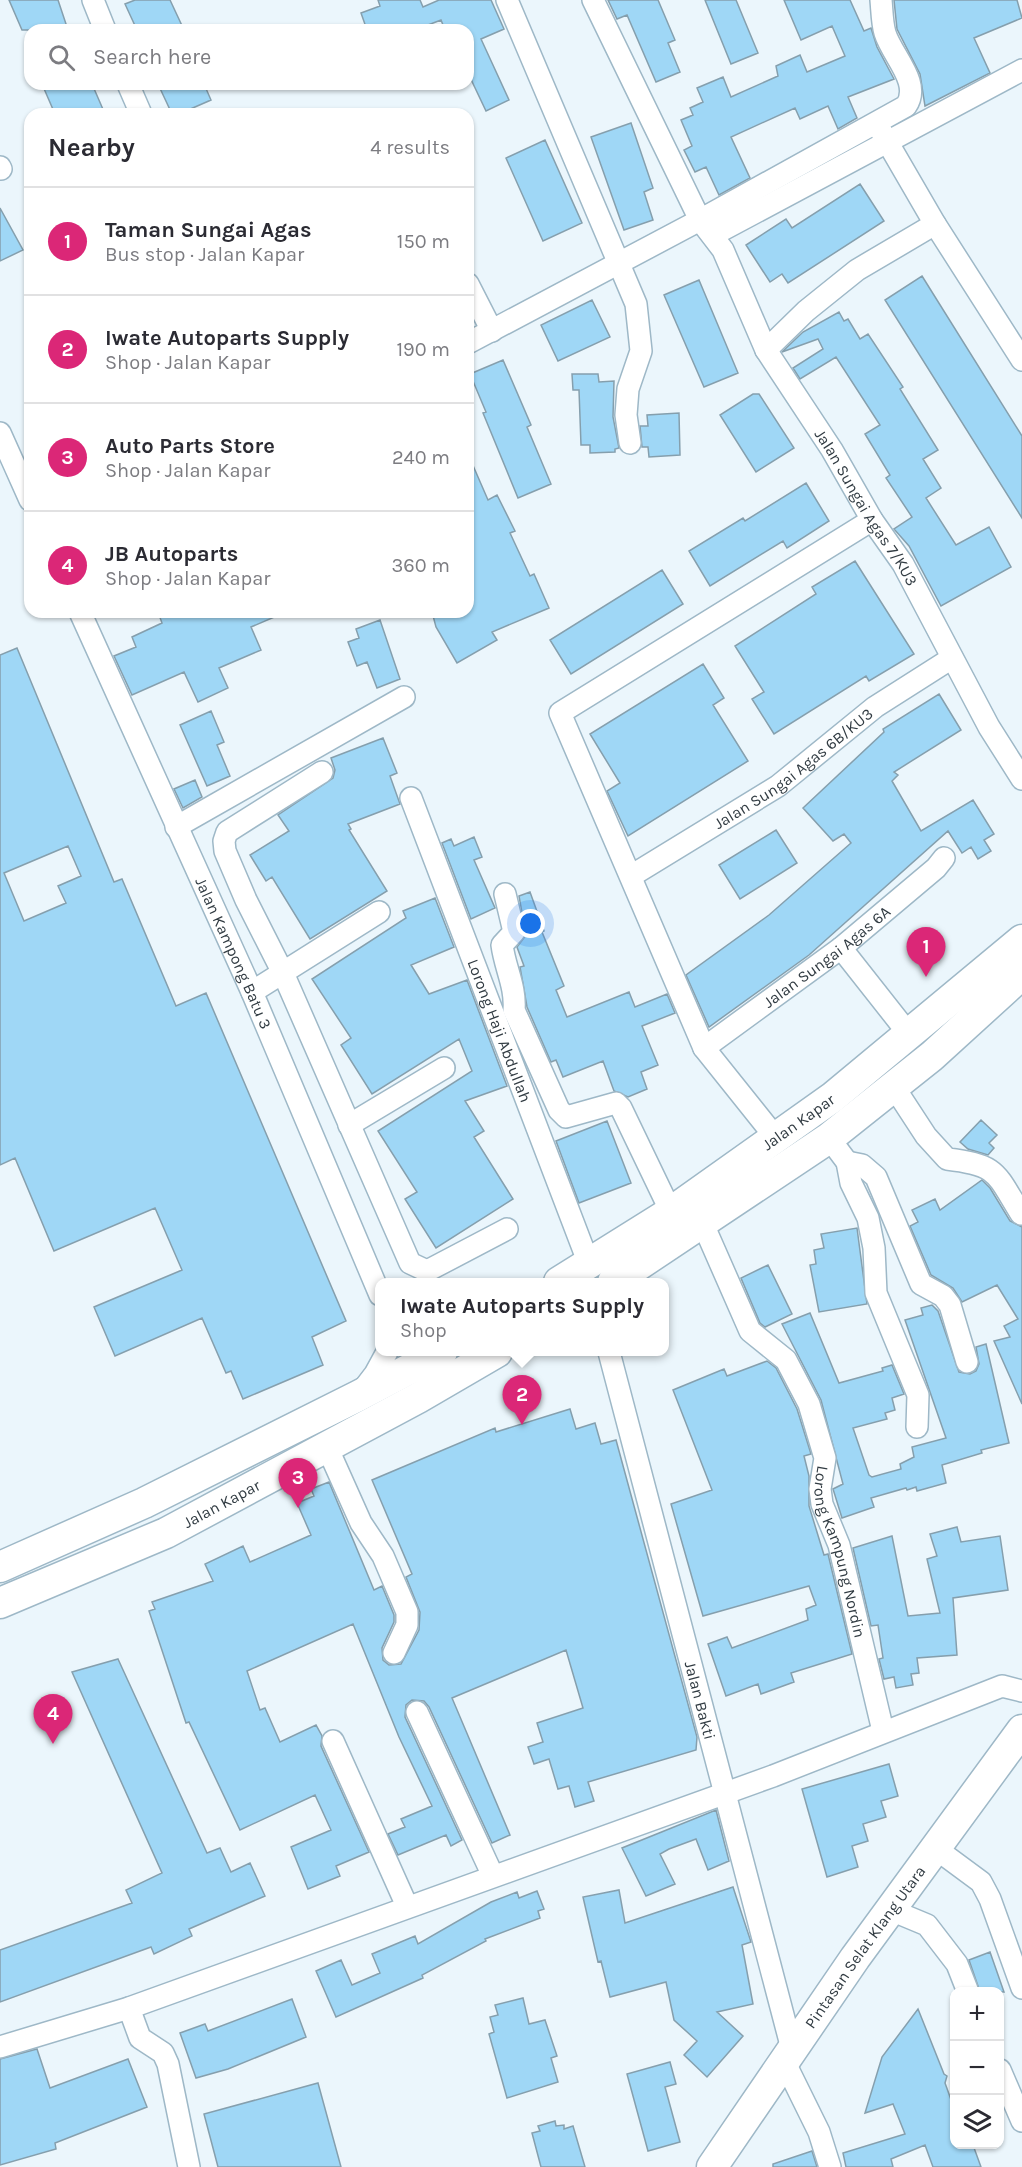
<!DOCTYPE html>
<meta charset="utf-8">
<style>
body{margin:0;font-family:Karla,sans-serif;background:#f2f2f3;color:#2b2b33}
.controls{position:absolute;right:18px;bottom:18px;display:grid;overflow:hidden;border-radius:12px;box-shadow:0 2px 4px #0004}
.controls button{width:54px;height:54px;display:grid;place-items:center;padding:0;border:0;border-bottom:2px solid #e1e1e2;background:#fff;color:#2b2b33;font:30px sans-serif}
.you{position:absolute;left:531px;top:924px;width:21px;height:21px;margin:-15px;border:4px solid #fff;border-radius:50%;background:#1a73e8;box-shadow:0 0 0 9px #1a73e833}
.badge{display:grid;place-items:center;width:39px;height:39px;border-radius:50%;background:#db2777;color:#fff;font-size:20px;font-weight:700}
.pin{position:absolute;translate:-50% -50px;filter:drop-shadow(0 2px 3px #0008)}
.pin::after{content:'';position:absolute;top:32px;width:21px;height:18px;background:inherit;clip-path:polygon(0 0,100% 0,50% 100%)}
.popup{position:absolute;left:375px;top:1278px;width:294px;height:78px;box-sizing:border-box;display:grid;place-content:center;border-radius:12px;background:#fff;filter:drop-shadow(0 2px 4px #0005);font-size:20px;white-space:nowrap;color:#7c7c81}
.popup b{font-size:22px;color:#2b2b33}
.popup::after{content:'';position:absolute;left:50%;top:100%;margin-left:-12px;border:12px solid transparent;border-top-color:#fff}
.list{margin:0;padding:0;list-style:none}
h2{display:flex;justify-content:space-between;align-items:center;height:78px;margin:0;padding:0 24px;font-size:26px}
h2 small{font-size:20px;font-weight:400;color:#7c7c81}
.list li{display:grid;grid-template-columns:39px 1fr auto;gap:18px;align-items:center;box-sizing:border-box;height:108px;padding:0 24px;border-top:2px solid #e1e1e2}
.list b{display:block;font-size:22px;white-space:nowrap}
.list p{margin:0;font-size:20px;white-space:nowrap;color:#7c7c81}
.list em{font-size:20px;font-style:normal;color:#7c7c81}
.icon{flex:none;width:33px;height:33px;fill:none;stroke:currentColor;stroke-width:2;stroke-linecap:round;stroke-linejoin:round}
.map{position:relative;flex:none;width:1022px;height:2167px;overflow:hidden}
.search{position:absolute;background:#fff;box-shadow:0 2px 4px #0004;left:24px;top:24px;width:450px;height:66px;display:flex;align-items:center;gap:15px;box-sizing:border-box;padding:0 21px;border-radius:18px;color:#7c7c81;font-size:22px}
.panel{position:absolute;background:#fff;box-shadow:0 2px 4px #0004;left:24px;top:108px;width:450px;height:510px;border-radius:18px}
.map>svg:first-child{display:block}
.building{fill:#9fd7f6;stroke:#859fad;stroke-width:1.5;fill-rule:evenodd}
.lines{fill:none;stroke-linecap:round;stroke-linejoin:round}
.minor-casing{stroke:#9eb8c7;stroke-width:24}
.highway-casing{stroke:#9eb8c7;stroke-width:33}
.minor{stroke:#fff;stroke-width:21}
.highway{stroke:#fff;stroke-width:30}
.labels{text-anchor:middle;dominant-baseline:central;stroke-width:4.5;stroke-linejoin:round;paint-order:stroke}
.street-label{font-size:16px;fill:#323c43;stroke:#fff}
</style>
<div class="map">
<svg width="1022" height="2167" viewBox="0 0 1022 2167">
<rect width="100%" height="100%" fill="#ebf6fc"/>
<path class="building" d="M9,0H58L68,30H22Z
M135,0H170L184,30H137L125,4Z
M378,0H420L423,7L439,0H491L504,29L481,39L509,100L486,111L468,73V30H445L441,20L415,30H367L361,13L380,6Z
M608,0H658L675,40L668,43L680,72L656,82L627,15L617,19Z
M705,0H736L758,53L731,64Z
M784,0H850L864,31L871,28L877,47L894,79L848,97L857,118L838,129L828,106L800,119L795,108L731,137L750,178L719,195L706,167L695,172L684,150L692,146L681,120L693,115L690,108L703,102L697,88L723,77L731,97L778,76L776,66L800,55L807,72L845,56L832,26L801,40Z
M894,0H1017L1022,18L974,38L990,73L925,106L920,74L897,29Z
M42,84H92L105,114H55Z
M158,84H204L211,100L179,114H172Z
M631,123L653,188L644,192L653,220L624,230L591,137Z
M545,140L582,223L543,241L506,158Z
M860,184L884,221L788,283L782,274L770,282L746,245L786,219L792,228Z
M0,208L23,250L0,261Z
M922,276L1022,436V518L885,300Z
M699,280L738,373L704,387L664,295Z
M592,300L610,337L558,361L541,325Z
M839,312L844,321L848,319L860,339L868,334L903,387L900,389L938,450L923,459L941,488L926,498L956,545L989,527L1011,567L941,606L909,546L894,529L912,517L886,478L890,475L865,434L880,425L836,357L800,379L793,368L823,349L818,339L782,352L803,332Z
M503,360L531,425L527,427L551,484L518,498L483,413L486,412L470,374Z
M572,374H598L599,382L614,381L613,417L619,448L615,449V452L590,453V445H581L579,390H573Z
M753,394H759L794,448L756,472L720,415Z
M679,413L680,455L649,457L648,447H642L640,426H648L647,415Z
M468,454L488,500L497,495L515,531L510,533L530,576L534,574L549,608L492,632L497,640L457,663L436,627L432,612H468Z
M806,483L829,521L787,548L783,541L710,586L689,551L743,518L745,521Z
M855,561L914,654L869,681L866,676L774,734L752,699L764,692L735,646L816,594L812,587Z
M662,570L683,604L571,674L550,640Z
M158,612H286L251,627L261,650L219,668L228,688L198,702L184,672L132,695L114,656L136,647L132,637L162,623Z
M380,620L400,679L377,688L367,662L357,666L348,642L359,638L356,629Z
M17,648L114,882L122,879L176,1006L206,993L346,1321L312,1337L323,1365L243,1399L231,1371L226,1373L202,1318L115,1356L94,1307L182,1270L155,1208L54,1251L15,1158L0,1165V655ZM68,846L81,876L58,886L66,903L24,921L4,873Z
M703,664L724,698L713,705L748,761L628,836L607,791L620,783L590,734Z
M939,694L961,730L894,772L898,775L892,781L921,831L973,800L994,834L984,840L991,851L978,859L971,847L962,853L948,831L809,955L709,1027L686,975L769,915L851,843L844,834L833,841L803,808L884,732L883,729Z
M211,711L224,742L217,745L230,776L207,786L180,725Z
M383,738L397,773L390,776L400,804L348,824L351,829L349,830L387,891L310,939L272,877L266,881L250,855L289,831L278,815L333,778L335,770L331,758Z
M195,780L202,797L183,808L174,789Z
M776,830L797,863L740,899L719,865Z
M474,837L482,857L474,860L495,908L471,919L442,843L451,839L454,846Z
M530,892L544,931L542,932L564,986L556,990L567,1017L629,992L635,1007L667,994L675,1013L642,1026L658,1065L641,1072L647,1089L628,1097L614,1091L603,1061L563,1077L556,1060L551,1062L527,1007L520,967L524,966L517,947L526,935L519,896Z
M435,898L454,947L411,965L429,994L467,980L507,1086L465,1101L484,1131L474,1137L513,1199L436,1248L405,1199L417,1192L378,1131L472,1071L459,1039L372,1094L341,1045L351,1038L312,979L406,918L403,911Z
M981,1120L997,1135L989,1143L994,1148L988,1155L968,1149L960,1142Z
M607,1121L631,1183L579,1203L556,1141Z
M982,1180L990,1188L1010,1221L1022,1227V1404L994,1341L1010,1337L1004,1326L1018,1319L997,1285L962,1302L953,1288L931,1275L910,1226L918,1222L912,1210L935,1199L940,1210Z
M857,1228L867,1304L819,1312L810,1265L816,1264L814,1250L824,1248L821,1234Z
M768,1265L792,1314L765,1327L760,1323L741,1278Z
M932,1305L938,1311L959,1372L970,1374L976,1371L979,1364L976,1347L986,1344L1009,1443L981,1450L982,1453L942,1465L946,1483L917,1491L916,1487L907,1490L906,1488L871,1498L874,1507L842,1518L833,1489L843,1484L821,1400L782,1324L810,1313L839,1383L883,1371L882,1368L892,1365L904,1394L892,1398L895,1410L885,1413L887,1419L853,1428L869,1475L872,1477L901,1469L900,1464L914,1457L912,1447L946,1438L905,1320L923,1315L921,1308Z
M767,1361L776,1368L797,1409L811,1454L804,1456L809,1476V1506L824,1555L828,1554L852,1654L791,1673L794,1682L761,1694L758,1684L726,1696L708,1644L727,1637L732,1648L808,1620L806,1609L816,1605L809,1586L703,1616L671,1504L712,1490L673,1390L724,1369L727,1376Z
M570,1409L576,1429L595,1423L601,1444L616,1440L697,1737L696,1750L588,1782L594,1801L575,1807L569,1786L558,1789L549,1759L534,1764L528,1747L543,1742L537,1723L583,1708L566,1650L452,1698L510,1835L492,1843L429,1707L424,1701L412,1700L406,1705L405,1717L462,1840L451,1846L446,1835L398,1855L388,1834L405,1827L401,1819L432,1806L399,1737L353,1624L247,1671L260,1710L265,1708L280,1742L316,1725L322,1736L321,1746L369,1852L336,1866L340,1876L308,1889L291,1847L331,1830L315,1795L240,1830L189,1722L186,1723L149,1611L155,1609L152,1602L213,1581L205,1564L243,1546L250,1562L311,1535L297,1503L314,1496L311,1489L329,1482L374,1590L382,1586L394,1615V1622L382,1648L383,1660L389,1665L401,1664L419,1630L420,1612L406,1577L412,1574L372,1480L495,1428L496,1432Z
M957,1527L961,1542L1000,1536L1008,1590L953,1598L957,1655L917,1658L919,1673L911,1674L913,1685L896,1688L894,1677L884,1679L879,1659L883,1658L878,1625L871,1626L853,1548L892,1536L908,1616L940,1613L927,1559L937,1556L930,1534Z
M118,1659L207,1853L220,1848L231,1872L250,1863L265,1896L189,1929L192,1936L154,1954L151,1947L0,2002V1950L132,1903L126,1890L162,1873L72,1672Z
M889,1764L898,1796L881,1801L886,1817L863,1824L868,1841L852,1846L858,1867L827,1877L802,1789Z
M716,1810L729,1861L708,1870L696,1839L669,1849L660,1854L675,1884L646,1896L622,1848Z
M733,1887L751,1942L742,1945L753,2004L717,2012L743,2036L707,2077L684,2055L697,2041L674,2020L666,1982L610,1997L601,1961L598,1962L583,1897L619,1890L625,1923Z
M537,1891L544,1909L538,1911L540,1918L485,1939L486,1941L422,1975L423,1978L336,2017L316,1971L341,1960L352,1985L380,1973L372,1954L415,1936L418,1944L491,1902L517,1892L519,1898Z
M990,1952L1004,1992H980L969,1960Z
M523,1998L529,2024L545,2020L557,2056L551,2058L558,2082L507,2098L489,2034L494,2032L490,2017L498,2015L495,2005Z
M292,1999L306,2037L228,2069L196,2078L180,2033L205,2024L208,2031Z
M918,2009L944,2074L947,2076L945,2083L954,2108V2145H973L981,2167H933L925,2145L891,2159L893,2167H846L843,2153L905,2134L893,2104L865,2113L882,2057Z
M37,2049L50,2088L128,2059L147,2107L55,2143L56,2149L0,2165V2059Z
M670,2062L676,2084L665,2087L680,2142L648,2151L627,2074Z
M318,2083L341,2167H218L204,2114Z
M555,2121L556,2126L564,2125V2129L573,2126L585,2167H541L532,2133L540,2131L538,2126Z
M812,2151L817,2167H773V2164Z"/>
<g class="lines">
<defs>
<g id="minor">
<path d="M93,0L105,30"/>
<path d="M507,0L636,304L641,351L628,389L626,415L630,443"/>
<path d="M593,0L700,220L906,106C922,83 892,56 885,33C882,23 882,10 881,0"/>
<path d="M128,84L141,114"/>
<path d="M881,131L935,224L1022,360"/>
<path d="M0,167L1,169"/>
<path d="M713,235L1022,70"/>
<path d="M468,284L492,331"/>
<path id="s1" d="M468,343L700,220L723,250L766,350L832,450L872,520L903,564L989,727L1022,779"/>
<path d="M766,350L806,311L857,270L935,224"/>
<path d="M0,433L30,500"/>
<path id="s2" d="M80,612L252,992L380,1295"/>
<path d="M322,772L227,832L224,841L225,851L246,900L283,973L410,1263L427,1271L507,1229"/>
<path id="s3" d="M411,798L589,1264"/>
<path d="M176,827L404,697"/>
<path id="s4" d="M631,876L778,786L875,707L952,658"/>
<path d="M505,894L514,932L502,945C505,968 516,987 514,1010L559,1110L566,1117L616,1103L621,1108L671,1212"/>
<path d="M841,948L908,1033"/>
<path d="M252,992L379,912"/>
<path id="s5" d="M704,1048L841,948L936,868L944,858"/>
<path d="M894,1087L926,1136L947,1159C998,1165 995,1172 1021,1214"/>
<path d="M349,1125L444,1068"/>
<path d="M776,1138L704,1048L560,713L872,520"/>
<path d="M829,1138L847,1162L851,1183L868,1218L874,1248L876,1293L918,1395L917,1427"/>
<path d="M847,1162L862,1165L876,1177L921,1284L943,1296L950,1305L967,1362"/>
<path id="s6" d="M703,1224L750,1331L786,1360L809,1404L825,1458L820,1489L822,1504L839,1545L883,1731"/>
<path id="s7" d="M609,1352L792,2049"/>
<path d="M362,1391L375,1374L387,1352"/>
<path d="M327,1447L361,1523L383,1556L407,1612V1625L394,1653"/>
<path d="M417,1712L493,1876"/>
<path d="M333,1741L407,1906"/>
<path d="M935,1848L981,1882L990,1899L1022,1988"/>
<path d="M891,1910L927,1925L957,1964L968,1992"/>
<path d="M129,2008L140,2038L163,2053L168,2064L189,2167"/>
<path d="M0,2047L129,2008L773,1776L1002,1686L1022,1691"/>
<path d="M784,2061L819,2132L830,2167"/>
<path d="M1000,2070L1022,2121"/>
</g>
<g id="highway">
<path id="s8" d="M559,1282L671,1212L833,1097L1022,940"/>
<path d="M613,1282L829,1138L932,1056L1022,974"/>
<path d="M0,1567L144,1503L358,1396L442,1352"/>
<path id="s9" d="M0,1603L166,1533L418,1398L497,1352"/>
<path id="s10" d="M712,2167L855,1958L1022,1730"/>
</g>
</defs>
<use href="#minor" class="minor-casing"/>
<use href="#highway" class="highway-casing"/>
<use href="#minor" class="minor"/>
<use href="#highway" class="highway"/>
</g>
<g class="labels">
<g class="street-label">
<text stroke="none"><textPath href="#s1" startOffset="596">Jalan Sungai Agas 7/KU3</textPath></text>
<text stroke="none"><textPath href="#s4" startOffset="195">Jalan Sungai Agas 6B/KU3</textPath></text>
<text stroke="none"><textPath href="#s2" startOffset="374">Jalan Kampong Batu 3</textPath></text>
<text stroke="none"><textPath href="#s5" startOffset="153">Jalan Sungai Agas 6A</textPath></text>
<text stroke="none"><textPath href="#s3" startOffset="249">Lorong Haji Abdullah</textPath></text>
<text stroke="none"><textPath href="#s8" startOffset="288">Jalan Kapar</textPath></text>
<text stroke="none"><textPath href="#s9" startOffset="243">Jalan Kapar</textPath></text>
<text stroke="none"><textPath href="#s6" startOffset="366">Lorong Kampung Nordin</textPath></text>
<text stroke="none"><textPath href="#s7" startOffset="360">Jalan Bakti</textPath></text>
<text stroke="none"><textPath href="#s10" startOffset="268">Pintasan Selat Klang Utara</textPath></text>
</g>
</g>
</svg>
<div class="controls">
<button>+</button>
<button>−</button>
<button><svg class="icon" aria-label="layers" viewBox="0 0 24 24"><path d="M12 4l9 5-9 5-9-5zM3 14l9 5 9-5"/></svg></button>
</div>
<div class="you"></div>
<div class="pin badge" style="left:926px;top:977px">1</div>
<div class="pin badge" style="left:522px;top:1425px">2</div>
<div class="popup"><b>Iwate Autoparts Supply</b>Shop</div>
<div class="pin badge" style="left:298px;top:1508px">3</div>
<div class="pin badge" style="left:53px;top:1744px">4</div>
<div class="search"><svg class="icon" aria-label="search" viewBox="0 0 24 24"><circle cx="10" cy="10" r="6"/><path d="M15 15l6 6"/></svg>Search here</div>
<section class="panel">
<h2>Nearby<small>4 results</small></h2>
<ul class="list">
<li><span class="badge">1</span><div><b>Taman Sungai Agas</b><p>Bus stop · Jalan Kapar</p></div><em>150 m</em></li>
<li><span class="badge">2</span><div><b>Iwate Autoparts Supply</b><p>Shop · Jalan Kapar</p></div><em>190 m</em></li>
<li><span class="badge">3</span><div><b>Auto Parts Store</b><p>Shop · Jalan Kapar</p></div><em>240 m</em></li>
<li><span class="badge">4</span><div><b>JB Autoparts</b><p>Shop · Jalan Kapar</p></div><em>360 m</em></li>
</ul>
</section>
</div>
